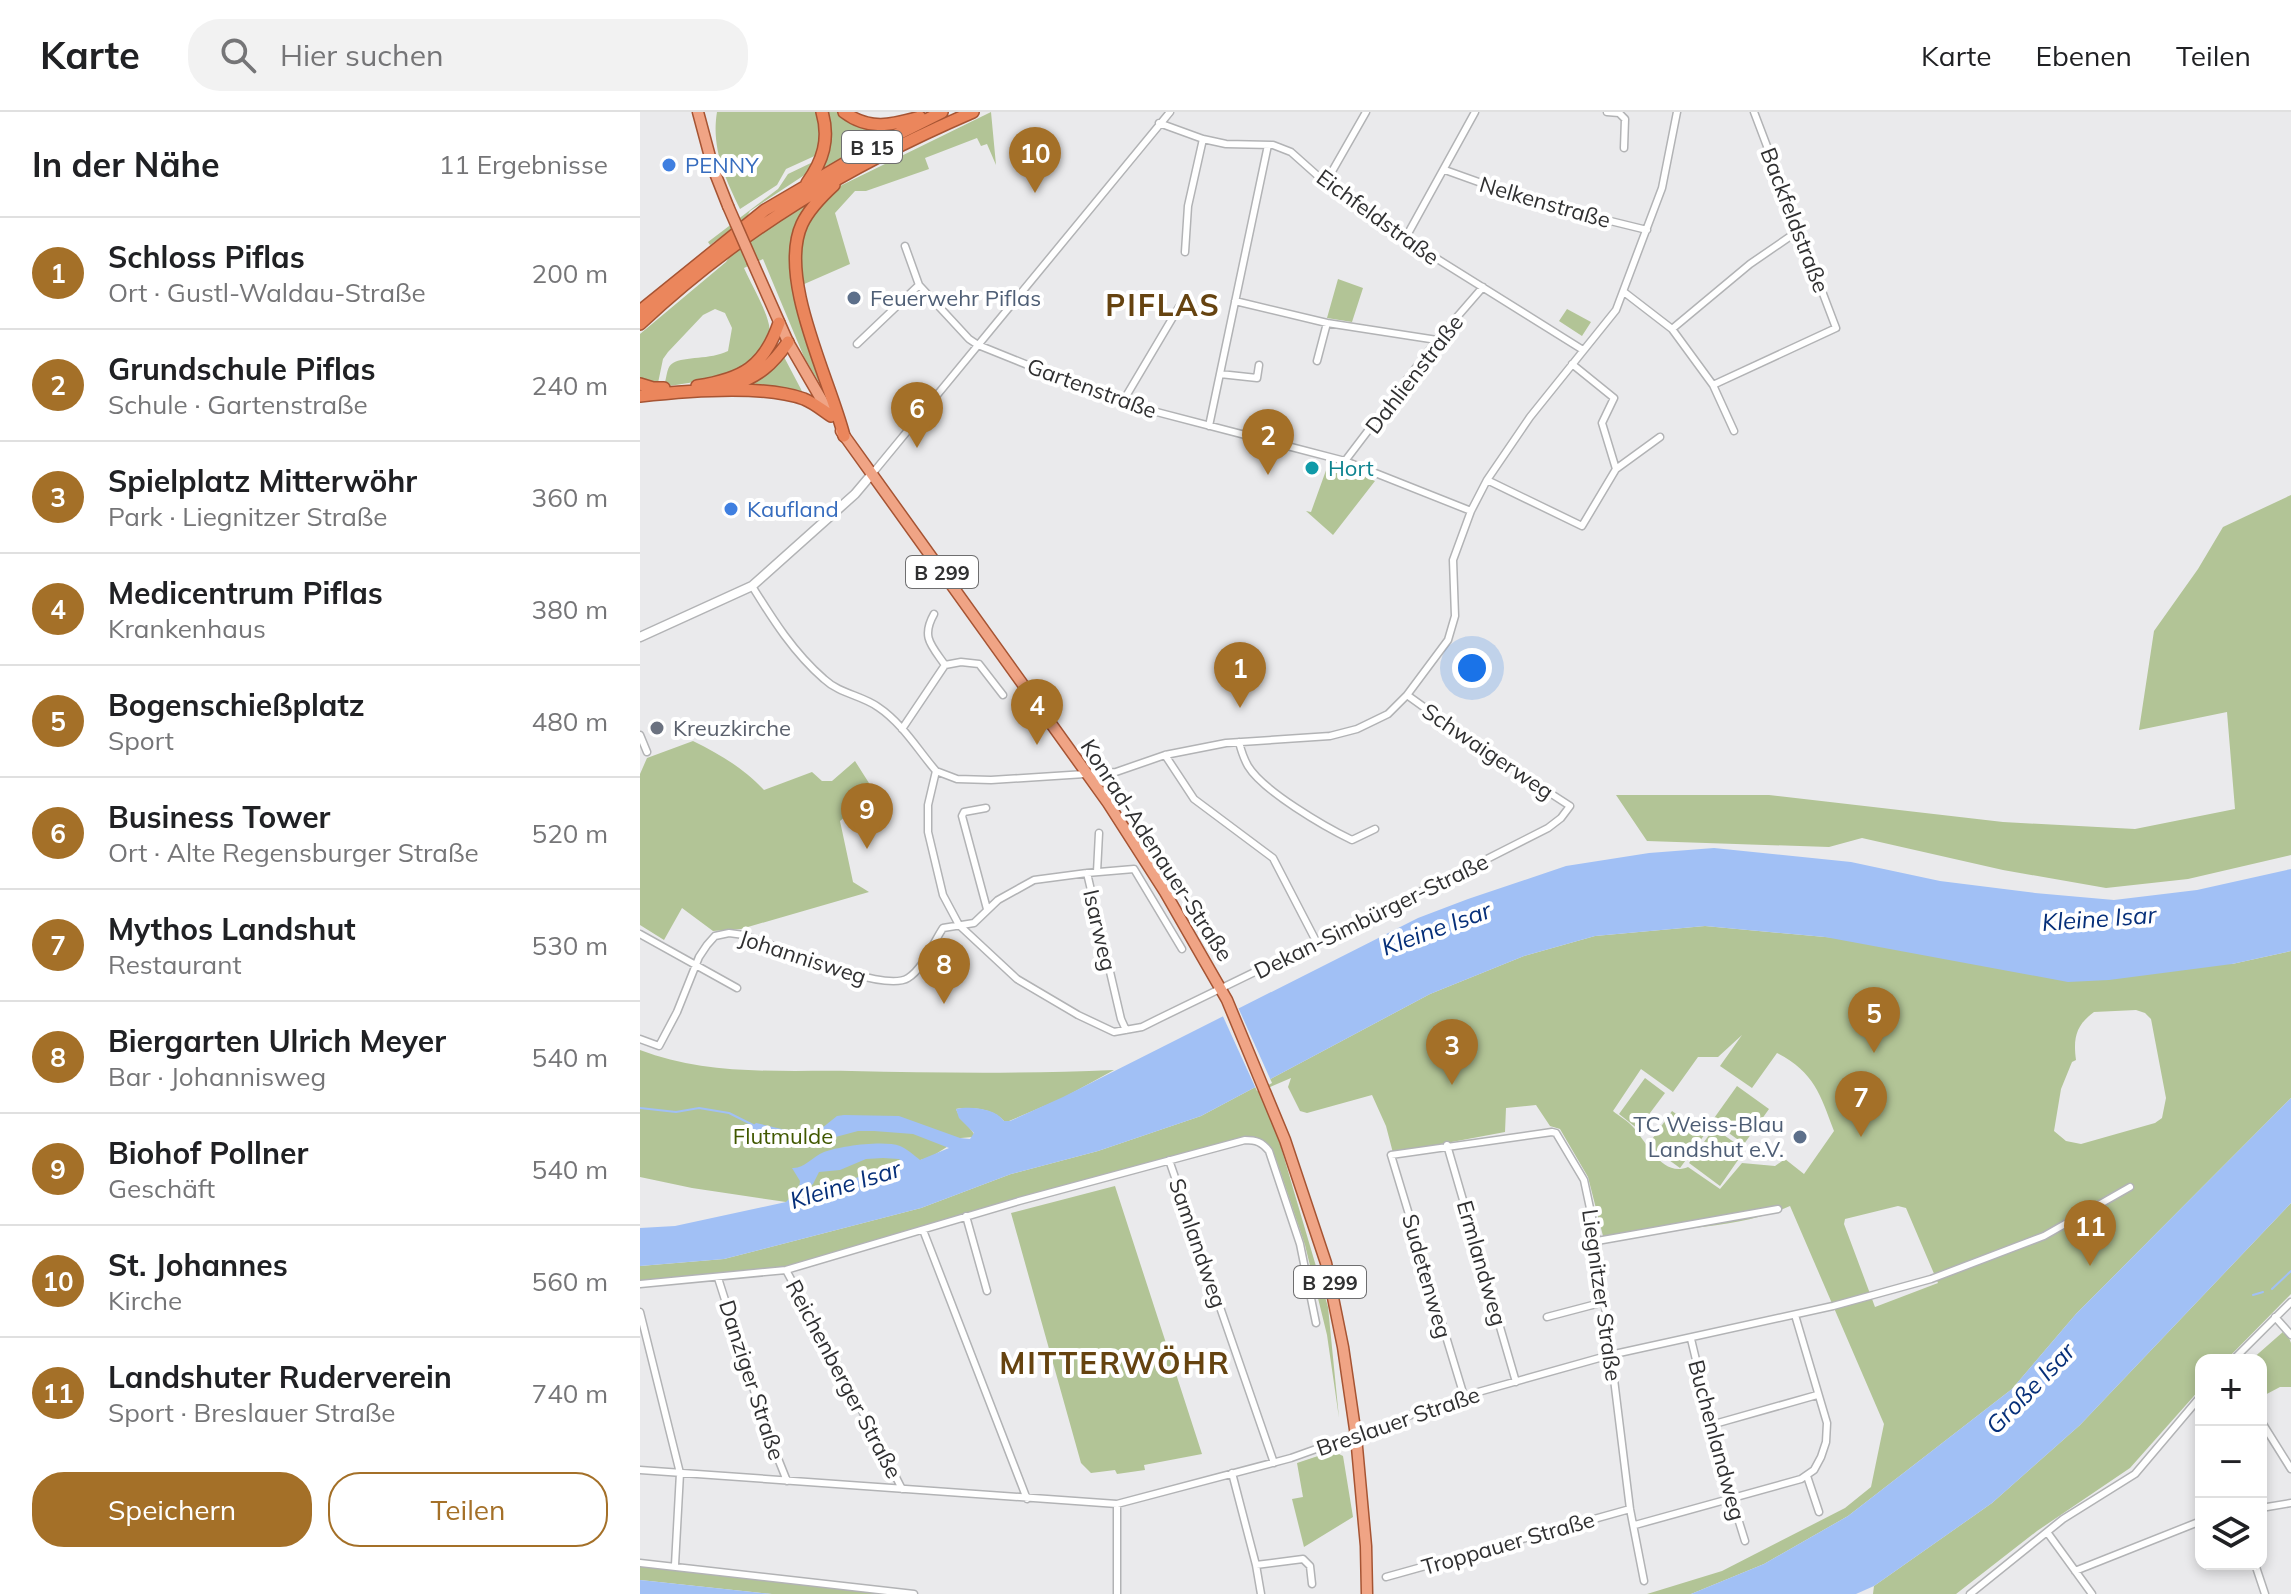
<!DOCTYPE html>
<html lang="de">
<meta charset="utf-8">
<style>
body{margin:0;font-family:Mulish,sans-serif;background:#f2f2f2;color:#202124}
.controls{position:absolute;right:24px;bottom:24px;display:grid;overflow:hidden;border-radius:16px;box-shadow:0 4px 12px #0003}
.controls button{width:72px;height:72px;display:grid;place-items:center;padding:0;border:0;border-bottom:2px solid #e0e0e0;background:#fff;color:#202124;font:40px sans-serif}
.you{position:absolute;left:832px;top:556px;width:28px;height:28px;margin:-20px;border:6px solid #fff;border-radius:50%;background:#1a73e8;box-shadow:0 0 0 12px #1a73e833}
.badge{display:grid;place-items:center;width:52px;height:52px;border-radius:50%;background:#a47028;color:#fff;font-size:26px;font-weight:700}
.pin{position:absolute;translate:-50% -66px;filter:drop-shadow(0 2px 4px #0008)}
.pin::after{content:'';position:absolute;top:42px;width:28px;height:24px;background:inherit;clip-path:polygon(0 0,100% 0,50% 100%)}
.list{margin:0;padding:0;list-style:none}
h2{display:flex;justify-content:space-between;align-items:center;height:104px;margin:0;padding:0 32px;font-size:34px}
h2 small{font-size:26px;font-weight:400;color:#757577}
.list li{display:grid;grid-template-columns:52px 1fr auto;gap:24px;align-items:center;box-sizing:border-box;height:112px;padding:0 32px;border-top:2px solid #e0e0e0}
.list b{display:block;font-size:30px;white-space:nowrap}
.list p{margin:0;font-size:26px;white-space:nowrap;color:#757577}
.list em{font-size:26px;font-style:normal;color:#757577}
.actions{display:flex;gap:16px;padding:24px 32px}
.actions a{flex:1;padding:18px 0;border:2px solid #a47028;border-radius:32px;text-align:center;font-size:28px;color:#a47028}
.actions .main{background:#a47028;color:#fff}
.icon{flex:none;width:44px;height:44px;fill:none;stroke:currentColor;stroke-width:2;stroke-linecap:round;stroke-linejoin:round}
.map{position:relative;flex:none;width:1651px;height:1482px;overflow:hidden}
header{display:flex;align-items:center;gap:48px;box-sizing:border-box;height:112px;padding:0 40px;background:#fff;border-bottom:2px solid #e0e0e0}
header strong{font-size:38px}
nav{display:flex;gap:44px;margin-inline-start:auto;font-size:28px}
.search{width:560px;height:72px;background:#f2f2f2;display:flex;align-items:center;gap:20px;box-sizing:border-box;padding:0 28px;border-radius:32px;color:#757577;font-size:30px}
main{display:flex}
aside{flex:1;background:#fff}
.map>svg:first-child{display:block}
.green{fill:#b2c496;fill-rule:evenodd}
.water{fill:#a1c0f5;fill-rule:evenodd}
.pier{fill:#eaeaec}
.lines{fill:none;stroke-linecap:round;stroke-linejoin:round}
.stream{stroke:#a1c0f5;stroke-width:2}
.minor-casing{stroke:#b2b3b5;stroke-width:9}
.tertiary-casing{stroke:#b2b3b5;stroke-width:11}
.primary-casing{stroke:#a65433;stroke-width:13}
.trunk-casing{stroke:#a65433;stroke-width:14}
.minor{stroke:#fff;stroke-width:6}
.tertiary{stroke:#fff;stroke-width:8}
.primary{stroke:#f0a485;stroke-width:10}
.trunk{stroke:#eb865c;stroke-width:11}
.primary-bridge-casing{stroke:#a65433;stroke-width:13;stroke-linecap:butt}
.primary-bridge{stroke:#f0a485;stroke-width:10}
.shop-dot{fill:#3f7fe0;stroke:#fff;stroke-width:3}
.service-dot{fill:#5c6f8a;stroke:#fff;stroke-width:3}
.culture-dot{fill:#0f9aa8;stroke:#fff;stroke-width:3}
.worship-dot{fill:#6b7280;stroke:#fff;stroke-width:3}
.labels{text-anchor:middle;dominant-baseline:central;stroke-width:8;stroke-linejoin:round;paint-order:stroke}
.shield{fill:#fff;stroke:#6e6e6f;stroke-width:2}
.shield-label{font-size:20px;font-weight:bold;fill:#303031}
.shop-label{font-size:22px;fill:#366cbe;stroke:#fff;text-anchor:start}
.street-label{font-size:22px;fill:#303031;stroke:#fff}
.service-label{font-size:22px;fill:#4e5e75;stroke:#fff;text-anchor:start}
.culture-label{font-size:22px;fill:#0d838f;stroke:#fff;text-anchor:start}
.worship-label{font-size:22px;fill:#5b616d;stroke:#fff;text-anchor:start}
.park-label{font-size:22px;fill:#415800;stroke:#fff}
.water-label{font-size:24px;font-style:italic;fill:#062f79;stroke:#fff}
.district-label{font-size:30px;font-weight:bold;letter-spacing:2px;fill:#664310;stroke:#fff}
</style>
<header>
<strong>Karte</strong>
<div class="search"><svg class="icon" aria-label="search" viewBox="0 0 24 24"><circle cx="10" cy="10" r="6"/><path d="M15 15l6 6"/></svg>Hier suchen</div>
<nav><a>Karte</a><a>Ebenen</a><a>Teilen</a></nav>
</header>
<main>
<aside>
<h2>In der Nähe<small>11 Ergebnisse</small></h2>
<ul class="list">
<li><span class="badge">1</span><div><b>Schloss Piflas</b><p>Ort · Gustl-Waldau-Straße</p></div><em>200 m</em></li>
<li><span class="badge">2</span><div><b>Grundschule Piflas</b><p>Schule · Gartenstraße</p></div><em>240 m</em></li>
<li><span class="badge">3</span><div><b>Spielplatz Mitterwöhr</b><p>Park · Liegnitzer Straße</p></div><em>360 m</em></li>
<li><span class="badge">4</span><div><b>Medicentrum Piflas</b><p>Krankenhaus</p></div><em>380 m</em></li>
<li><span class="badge">5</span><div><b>Bogenschießplatz</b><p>Sport</p></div><em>480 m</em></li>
<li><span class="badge">6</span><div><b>Business Tower</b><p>Ort · Alte Regensburger Straße</p></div><em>520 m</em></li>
<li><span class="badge">7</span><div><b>Mythos Landshut</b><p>Restaurant</p></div><em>530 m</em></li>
<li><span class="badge">8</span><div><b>Biergarten Ulrich Meyer</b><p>Bar · Johannisweg</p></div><em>540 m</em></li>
<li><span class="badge">9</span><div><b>Biohof Pollner</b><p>Geschäft</p></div><em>540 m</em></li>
<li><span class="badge">10</span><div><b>St. Johannes</b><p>Kirche</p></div><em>560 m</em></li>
<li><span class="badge">11</span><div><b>Landshuter Ruderverein</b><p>Sport · Breslauer Straße</p></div><em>740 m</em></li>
</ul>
<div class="actions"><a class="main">Speichern</a><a>Teilen</a></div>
</aside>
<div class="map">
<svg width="1651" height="1482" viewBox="0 0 1651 1482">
<rect width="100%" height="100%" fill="#eaeaec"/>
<path class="green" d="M77,0H176L183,20L179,42L146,57L137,73L100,97C85,66 71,36 77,0Z
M187,0H197C214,17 236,20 259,16L180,60C189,40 194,21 187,0Z
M351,0L356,53L347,32L341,34L337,26L285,46L289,57L226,79H215L195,101L210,152L162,173C157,127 165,107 198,75Z
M173,50H175L166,62L110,99L105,108L70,133L68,130L138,77L148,62Z
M179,81L151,144L187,284L164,245L123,147L104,156C111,172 126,197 129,213C137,260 58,270 27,274L25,270C27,263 27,254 33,251C45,244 70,248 88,239L92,216L85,201L75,197L63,203L28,240L23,247L18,271H6L0,267V222L86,150L93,140Z
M698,167L723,176L712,210L687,206Z
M927,197L951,210L942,224L919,209Z
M143,243L164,283L104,273Z
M689,350L735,369L693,423L666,399L671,400Z
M1651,383V743L1548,767L1466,776L1363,758L1222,726L1189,735L1007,729L976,683H1129L1363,710L1495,717L1595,697L1587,600L1499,618L1514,519L1558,457L1583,415Z
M53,629C81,643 102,655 124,678L172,660L182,669H192L215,649L248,701L207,703L200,709L213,770L229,780L101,817L73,819L42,796L24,828L0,813V662L7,646Z
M1065,814L1185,825L1592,852L1651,839V986L1436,1202L1372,1277L1208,1404L1124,1452L1051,1482H1007L1082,1459L1205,1396L1231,1375L1244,1312L1150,1094C1100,1117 1019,1118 963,1124L948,1065L920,1017L910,1014L896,993L866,996L865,1020L753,1041L746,1014L732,983L667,1001L660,999L648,975L651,966L621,979L630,998L688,1195L699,1306L687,1223L665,1133L637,1050L624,1033L605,1028L146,1158L0,1172V1154L84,1147L281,1096L371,1062L458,1039L561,1004L790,882L884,844L955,824ZM1496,898L1505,901L1511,907L1526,986L1522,1006L1515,1011L1441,1032L1426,1029L1414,1019L1421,977L1432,950L1436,948C1433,926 1436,913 1454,900ZM1102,923L1080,954L1112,976L1137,941C1174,960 1180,982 1194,1019L1164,1062L1145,1047L1135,1054L1102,1051L1080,1077L1048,1055C1023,1066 1007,1031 994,1016C988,1009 979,1004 973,999L1001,957L1033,980L1058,945H1078ZM1258,1094L1266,1096L1298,1171L1235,1195L1204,1112L1205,1107Z
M0,938C67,964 140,958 211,959C299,961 386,962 474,958L423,986L369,1009H364C355,997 330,994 316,997C320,1008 328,1012 334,1022L333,1025L321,1026L291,1045L190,1074L164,1088L146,1090L52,1076L0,1065Z
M1005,966L1025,981L998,1017L979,1002Z
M1097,974L1129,997L1104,1032L1072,1009Z
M1032,999L1065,1022L1040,1056L1008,1033Z
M1074,1016L1105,1038L1080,1074L1049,1051Z
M475,1074L562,1342L504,1353L505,1358L477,1362L475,1358L451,1361L441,1351L371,1101Z
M1651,1091V1182L1586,1248H1561V1276L1490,1356L1397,1419L1316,1482H1233L1234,1474L1352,1391L1440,1313Z
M1644,1219L1643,1221L1648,1223L1651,1231V1275H1640L1621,1285V1248H1611Z
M693,1339L703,1344L713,1405L664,1435L652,1387L663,1385L657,1351Z
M0,1451L87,1464L247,1482H132L0,1468Z"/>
<path class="water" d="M1074,736L1211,750L1300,769L1395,781L1474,788L1557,778L1651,757V839L1592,852L1469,868L1428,870L1185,825L1065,814L955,824L884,844L790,882L561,1004L458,1039L371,1062L281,1096L84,1147L0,1154V1116L35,1114L146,1090L159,1076L160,1069L152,1056C164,1057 172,1045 184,1040C200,1034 244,1028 260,1034C267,1037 274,1043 280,1048L309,1036L273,1022L234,1019H218L162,1034L141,1025L116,1021L109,1017L116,1011L172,1024L197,1004L204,1003L259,1004L320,1026L330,1027L334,1021L319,1006L316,997C330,994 355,996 364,1009H370L423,985L778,806L828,787L926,754L1009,741ZM243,1046L259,1047L263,1051L190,1074L164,1087V1079L173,1072L179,1060L200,1058L226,1047Z
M1651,986V1091L1440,1313L1352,1391L1234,1474L1216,1482H1051L1124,1452L1208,1404L1372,1277L1436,1202Z
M0,1468L132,1482H0Z"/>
<path class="pier" d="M597,893L632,971L617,979L581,900Z"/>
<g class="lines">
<path class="stream" d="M0,996L36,1000L59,996L89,1001L115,1014
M1632,1177L1651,1159
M1613,1183L1623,1180"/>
<defs>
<path id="minor" d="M967,0L979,1L985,7L984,36
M519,11L563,27L586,32L633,33L651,40L697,81L735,108L943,238
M805,58L897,91L1007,118
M686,70L726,0
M765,127L835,0
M265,134L279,173L329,227L338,233L482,291L705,349L831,399
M545,140L548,94L563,27
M984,180L1032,217L1073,273L1094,319
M595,189L687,211L797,228
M1032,217L1110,152L1158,119
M217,232L279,173
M677,249L687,211
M932,252L974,286L962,311L976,357L1020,325
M580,262L617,266L619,253
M1073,273L1196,216L1114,0
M482,291L539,195
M569,314L628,33
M705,349L797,228L843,175
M232,362L530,0
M847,368L942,414L976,357
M112,474C133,508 154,541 184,567C200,582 221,583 238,595C262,611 278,638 296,659L288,693V720L303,783L319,813L377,867L438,903L474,920L502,915L518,907L845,748L908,716L921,706L930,694L845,639L767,583
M294,502C281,525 291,533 305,553
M262,617L305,553L321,550L339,552L363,583
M0,623L7,640
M599,630C601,638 604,647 608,654C623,679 685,715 712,728L735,717
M525,643L554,687L633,746L676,829
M296,659L317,667L351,668L476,660L525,643L586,631L690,624L717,617L748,602L767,583L808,528L815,504L813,448L831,399L847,368L890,305L976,198L1022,76L1037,0
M346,696L324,700L322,704L347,797
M457,760L459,721
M0,822L97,876
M486,918L481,907L447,761L494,757L542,837
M0,927L19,934L37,900L59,845L67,833L75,824L89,821L104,823C135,833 243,882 268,866C283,857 293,831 303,816L334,811L358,788L394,768L447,761
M807,1033L876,1270
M529,1048L634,1351
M326,1104L347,1179
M283,1118L387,1387
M957,1129L1138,1097
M146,1158L216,1287L262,1377
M78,1166L127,1319L147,1369
M0,1172L146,1158L379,1089L605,1028C616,1028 622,1030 629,1039L660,1132L676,1211
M0,1200L40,1361L35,1453
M907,1205L964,1190
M1635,1205L1651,1223
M1051,1227L1081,1352L1105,1429
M1593,1248L1651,1190
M824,1284L751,1043L912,1020L916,1021L944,1068L957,1129L990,1397L1004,1469
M1621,1309L1651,1357
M1071,1313L1177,1283
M0,1358L477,1392L651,1346L824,1284L970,1243L1193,1194L1291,1167L1404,1124L1490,1075
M592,1361L616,1453L621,1482
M1167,1364L1179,1400
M1621,1396L1651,1391
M995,1413L1161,1367L1174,1358L1181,1345L1186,1330L1187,1311L1155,1203
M1407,1420L1452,1482
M0,1451L274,1482
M1615,1452L1625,1482
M616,1453L663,1447L670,1454L672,1472
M1435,1459L1561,1409
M746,1465L990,1397
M477,1482V1392
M1330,1482L1423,1407L1495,1362L1561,1284"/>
<path id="tertiary" d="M0,525L112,474L215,382L231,363"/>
<path id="primary" d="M58,0L73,56L88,94
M113,151L148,230L188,299
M201,319L468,691L525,780L587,888L645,1028L686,1151L703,1235L716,1324L726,1434L727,1482"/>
<path id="trunk" d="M204,0C229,19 252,13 280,5
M167,71C183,49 190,27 182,0
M194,73C182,84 169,97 162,112C137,166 190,268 204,324
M0,199L125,98L236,33L302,0
M0,212C100,118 208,54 333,0
M0,272L13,276H24
M93,273C119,264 132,253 148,230
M57,274C102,267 124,255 139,211
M0,284C44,279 122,272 164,287C174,291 182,298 191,304"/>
</defs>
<use href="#minor" class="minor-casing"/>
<use href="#tertiary" class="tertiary-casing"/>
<use href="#primary" class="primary-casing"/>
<use href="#trunk" class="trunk-casing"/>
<use href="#minor" class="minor"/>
<use href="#tertiary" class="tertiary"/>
<use href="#primary" class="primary"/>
<use href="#trunk" class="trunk"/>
<defs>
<path id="primary-bridge" d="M88,94L113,151"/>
</defs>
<use href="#primary-bridge" class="primary-bridge-casing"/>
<use href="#primary-bridge" class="primary-bridge"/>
</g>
<g class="shop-dot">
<circle cx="29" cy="53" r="8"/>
<circle cx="91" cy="397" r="8"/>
</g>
<g class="service-dot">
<circle cx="214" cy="186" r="8"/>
<circle cx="1160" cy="1025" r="8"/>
</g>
<circle class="culture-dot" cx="672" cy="356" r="8"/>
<circle class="worship-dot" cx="17" cy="616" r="8"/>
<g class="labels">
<g class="shield">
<rect x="202" y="19" width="60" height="32" rx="6"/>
<rect x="266" y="444" width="72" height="32" rx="6"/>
<rect x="654" y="1154" width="72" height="32" rx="6"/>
</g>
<g class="shield-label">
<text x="232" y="35">B 15</text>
<text x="302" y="460">B 299</text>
<text x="690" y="1170">B 299</text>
</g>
<g class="shop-label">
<text x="45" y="53">PENNY</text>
<text x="107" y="397">Kaufland</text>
</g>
<g class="street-label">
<text transform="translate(905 90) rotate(16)">Nelkenstraße</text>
<text transform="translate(738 105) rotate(36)">Eichfeldstraße</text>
<text transform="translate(1155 108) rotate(69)">Backfeldstraße</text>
<text transform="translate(774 262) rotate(-52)">Dahlienstraße</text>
<text transform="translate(452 276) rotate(20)">Gartenstraße</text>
<text transform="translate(848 639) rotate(34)">Schwaigerweg</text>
<text transform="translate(517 738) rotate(57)">Konrad-Adenauer-Straße</text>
<text transform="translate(731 804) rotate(-26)">Dekan-Simbürger-Straße</text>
<text transform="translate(460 818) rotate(77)">Isarweg</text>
<text transform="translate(163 845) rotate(18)">Johannisweg</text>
<text transform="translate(558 1131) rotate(71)">Samlandweg</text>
<text transform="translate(842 1151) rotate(74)">Ermlandweg</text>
<text transform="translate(787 1164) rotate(74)">Sudetenweg</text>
<text transform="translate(962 1183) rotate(82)">Liegnitzer Straße</text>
<text transform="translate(204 1267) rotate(62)">Reichenberger Straße</text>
<text transform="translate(112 1268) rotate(72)">Danziger Straße</text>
<text transform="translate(758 1309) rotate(-19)">Breslauer Straße</text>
<text transform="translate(1077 1328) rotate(75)">Buchenlandweg</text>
<text transform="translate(868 1431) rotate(-16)">Troppauer Straße</text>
</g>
<g class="service-label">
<text x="230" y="186">Feuerwehr Piflas</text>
<text x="1144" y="1012" text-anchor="end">TC Weiss-Blau<tspan x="1144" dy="25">Landshut e.V.</tspan></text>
</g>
<g class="culture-label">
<text x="688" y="356">Hort</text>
</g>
<g class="worship-label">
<text x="33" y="616">Kreuzkirche</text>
</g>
<g class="park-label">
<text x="143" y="1024">Flutmulde</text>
</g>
<g class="water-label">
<text transform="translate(1459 806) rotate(-4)">Kleine Isar</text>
<text transform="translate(796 816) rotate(-20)">Kleine Isar</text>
<text transform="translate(205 1072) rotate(-17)">Kleine Isar</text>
<text transform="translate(1390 1276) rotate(-46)">Große Isar</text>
</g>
<g class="district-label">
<text x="523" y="193">PIFLAS</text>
<text x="475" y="1251">MITTERWÖHR</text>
</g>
</g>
</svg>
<div class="controls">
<button>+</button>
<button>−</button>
<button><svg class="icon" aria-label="layers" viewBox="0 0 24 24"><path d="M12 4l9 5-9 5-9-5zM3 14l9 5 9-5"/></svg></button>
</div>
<div class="you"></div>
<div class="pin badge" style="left:600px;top:596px">1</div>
<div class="pin badge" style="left:628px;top:363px">2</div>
<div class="pin badge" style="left:812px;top:973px">3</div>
<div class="pin badge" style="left:397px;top:633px">4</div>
<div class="pin badge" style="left:1234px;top:941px">5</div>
<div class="pin badge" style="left:277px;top:336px">6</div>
<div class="pin badge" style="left:1221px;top:1025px">7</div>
<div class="pin badge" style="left:304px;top:892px">8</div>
<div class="pin badge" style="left:227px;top:737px">9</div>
<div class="pin badge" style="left:395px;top:81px">10</div>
<div class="pin badge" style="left:1450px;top:1154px">11</div>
</div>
</main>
